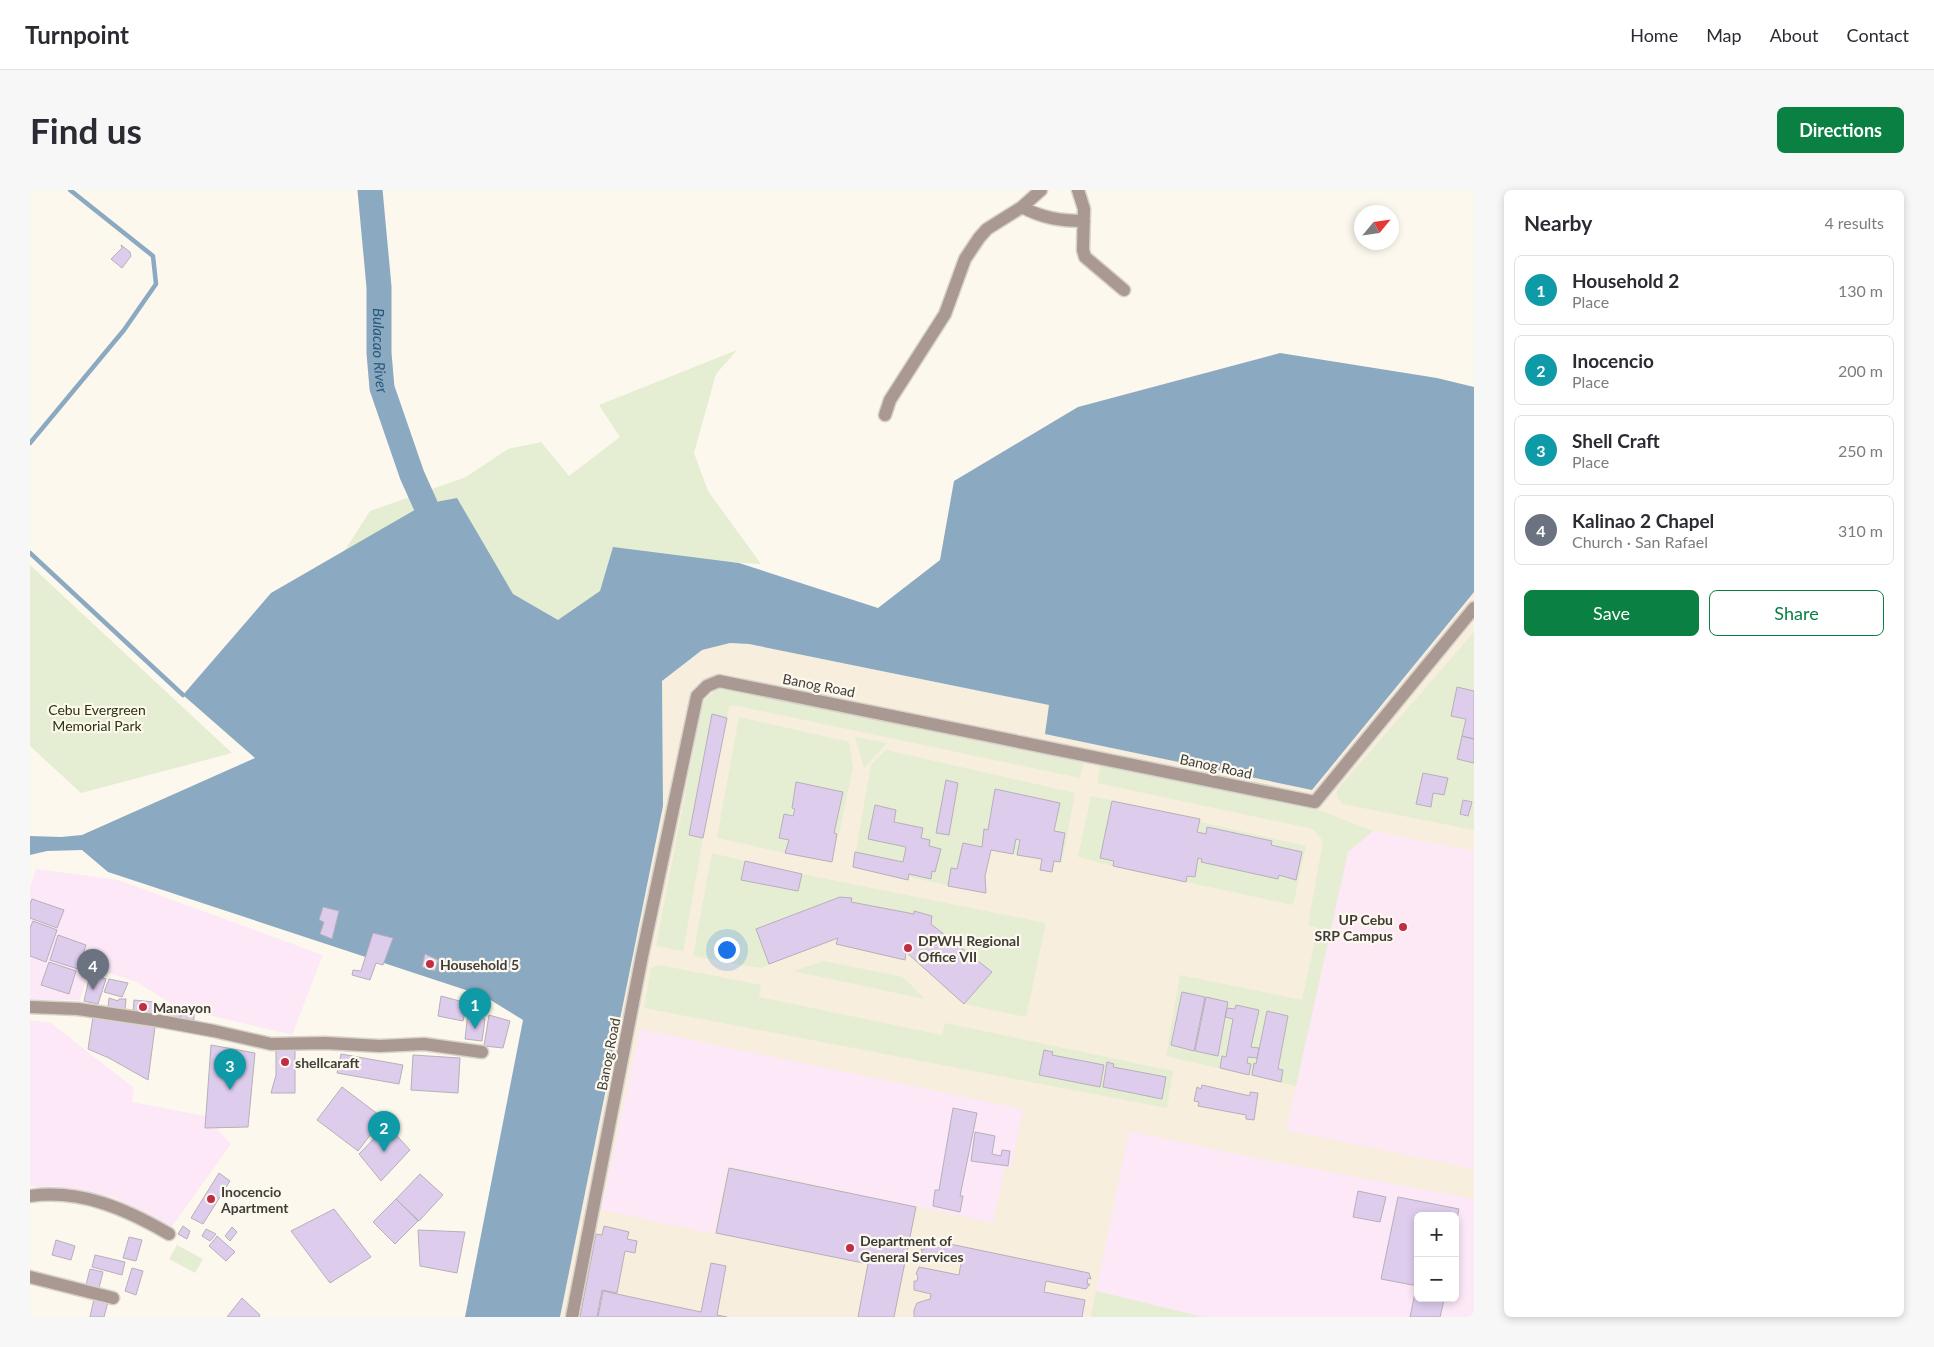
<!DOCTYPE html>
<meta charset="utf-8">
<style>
body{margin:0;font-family:Lato,sans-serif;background:#f7f7f7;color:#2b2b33}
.controls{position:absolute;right:15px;bottom:15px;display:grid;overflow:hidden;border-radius:8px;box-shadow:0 2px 8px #0003}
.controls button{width:45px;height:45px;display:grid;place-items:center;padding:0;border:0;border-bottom:1px solid #e1e1e2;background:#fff;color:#2b2b33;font:25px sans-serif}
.compass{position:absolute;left:1324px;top:15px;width:45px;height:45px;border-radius:50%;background:#fff;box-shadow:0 2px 8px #0003;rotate:61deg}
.you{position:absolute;left:696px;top:759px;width:18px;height:18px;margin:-12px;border:4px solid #fff;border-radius:50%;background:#1a73e8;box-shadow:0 0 0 8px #1a73e833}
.badge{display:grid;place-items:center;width:32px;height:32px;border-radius:50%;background:#0b8043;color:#fff;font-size:16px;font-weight:700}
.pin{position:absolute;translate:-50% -41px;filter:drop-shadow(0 1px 2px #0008)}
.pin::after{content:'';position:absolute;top:26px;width:18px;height:15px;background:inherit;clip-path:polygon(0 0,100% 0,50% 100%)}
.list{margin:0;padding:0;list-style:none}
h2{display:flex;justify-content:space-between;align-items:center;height:65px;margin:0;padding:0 20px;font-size:21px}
h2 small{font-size:16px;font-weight:400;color:#7c7c81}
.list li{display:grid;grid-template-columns:32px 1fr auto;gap:15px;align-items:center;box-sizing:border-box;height:70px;margin:0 10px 10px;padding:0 10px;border:1px solid #e1e1e2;border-radius:8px}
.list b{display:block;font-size:19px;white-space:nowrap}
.list p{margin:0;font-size:16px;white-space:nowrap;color:#7c7c81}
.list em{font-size:16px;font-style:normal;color:#7c7c81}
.actions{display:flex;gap:10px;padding:15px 20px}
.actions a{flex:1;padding:11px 0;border:1px solid #0b8043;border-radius:8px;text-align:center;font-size:18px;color:#0b8043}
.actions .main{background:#0b8043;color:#fff}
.map{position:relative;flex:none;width:1444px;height:1127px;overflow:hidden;border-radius:8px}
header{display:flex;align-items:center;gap:30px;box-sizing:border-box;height:70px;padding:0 25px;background:#fff;border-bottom:1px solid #e1e1e2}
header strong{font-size:24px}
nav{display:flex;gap:28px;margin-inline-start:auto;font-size:18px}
.intro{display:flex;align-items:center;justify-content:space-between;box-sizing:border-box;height:120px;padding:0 30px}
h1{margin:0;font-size:35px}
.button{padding:12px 22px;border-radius:8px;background:#0b8043;color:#fff;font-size:18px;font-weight:700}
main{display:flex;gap:30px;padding:0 30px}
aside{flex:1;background:#fff;border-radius:8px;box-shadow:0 2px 8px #0003}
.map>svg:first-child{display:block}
.built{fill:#f7eedd;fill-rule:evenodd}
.industrial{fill:#fce8f7;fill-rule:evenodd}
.education{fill:#fde8f6}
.green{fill:#e5edd2}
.water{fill:#8ba9c0}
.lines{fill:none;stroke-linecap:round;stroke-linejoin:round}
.stream{stroke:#8ba9c0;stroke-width:4.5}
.river{stroke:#8ba9c0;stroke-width:25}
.building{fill:#deccec;stroke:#b5b0b9}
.minor-casing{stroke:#d7d3ca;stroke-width:15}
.minor{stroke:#a99992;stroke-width:12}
.poi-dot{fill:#bf2e45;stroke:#fdf8ee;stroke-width:2}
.labels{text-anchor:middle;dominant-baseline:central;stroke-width:4.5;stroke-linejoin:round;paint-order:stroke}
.street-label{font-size:14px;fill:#3f3d39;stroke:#fdf8ee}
.park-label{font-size:14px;fill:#2a340b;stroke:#fdf8ee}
.poi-label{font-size:14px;font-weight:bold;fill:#3f3d39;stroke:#fdf8ee;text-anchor:start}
.water-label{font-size:15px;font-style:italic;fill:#27597b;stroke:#fdf8ee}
</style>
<header>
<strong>Turnpoint</strong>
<nav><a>Home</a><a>Map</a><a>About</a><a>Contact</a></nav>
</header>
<div class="intro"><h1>Find us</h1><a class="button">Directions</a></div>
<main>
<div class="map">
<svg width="1444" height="1127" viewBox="0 0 1444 1127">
<rect width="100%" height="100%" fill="#fdf8ee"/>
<path class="built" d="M1444,401V1127H530L633,616L632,491L655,472L672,460L700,453L719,454L1019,515L1016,544L1282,600ZM1388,1026H1425V1108H1388Z"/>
<path class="industrial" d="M6,679L88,690L293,765L262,845L146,817L107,792L60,777L50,810H0V697Z
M0,830L21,833L104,898L102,912L175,926L201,954L141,1038L84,1007L0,996Z
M610,839L993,919L981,978L975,977L963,1033L698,976L684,1044L571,1020Z
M1099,941L1241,971L1444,1009V1127H1173L1066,1101ZM1388,1026H1425V1108H1388Z"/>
<path class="education" d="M1343,641L1444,661V979L1256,940L1318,662Z"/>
<path class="green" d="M707,160L686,184L664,263L678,301L731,374L599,365L550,436L290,399L340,321L436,287L478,259L511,252L539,286L590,247L569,215Z
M0,375L202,563L51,603L0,556Z
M1444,442V640L1313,614L1307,607V600Z
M695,499L1054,570L1050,588L703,515L699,517L697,528L682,524L660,645L673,648L653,761L626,756L673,512L685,501Z
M709,527L819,552L823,578L809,644L804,643L812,602L767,592L762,618L765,619L763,626L754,624L749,647L759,650L755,663L687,648Z
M825,547L857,553L834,578Z
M856,560L1045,603L1032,673L961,660L955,686L956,703L879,687L877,690L823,677L841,575Z
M1071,573L1289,620L1343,641L1318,662L1266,896L1136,866L1150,785L1272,810L1288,738L1278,735L1293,651L1283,639L1067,593Z
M1061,606L1170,629V632L1276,656L1263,715L1083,676L1048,667Z
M682,663L715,671L712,690L767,701L772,684L1016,733L996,827L934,814L877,763L875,770L806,754L808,748L731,778L663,766Z
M794,771L873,787L895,809L763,781Z
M629,775L731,795L729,807L912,845L915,833L1143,881L1137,918L614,818L621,778Z
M147,1055L173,1069L165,1083L139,1069Z
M1066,1101L1173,1127H1061Z"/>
<path class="water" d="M1250,163L1407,188L1444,197V402L1282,600L1015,544L1019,515L719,454L700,453L672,460L632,491L633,616L530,1127H435L493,830L454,806L78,682L52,660L17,661L0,665V646L31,647L52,645L225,568L153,505L241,403L395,314L427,308L483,404L528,430L570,401L583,357L709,373L848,418L910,370L924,291L1048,217Z"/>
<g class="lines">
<path class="stream" d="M0,253L94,140L126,94L123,66L40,0
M0,363L153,505"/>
<path class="river" id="s1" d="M340,0L349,97V163L352,198L382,285L395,314"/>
</g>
<path class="building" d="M91,55L100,62L101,66L92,78L81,69L92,58Z
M1427,497L1444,501V549L1432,546L1436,529L1421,526Z
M682,524L697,528L673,648L659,645Z
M1432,546L1444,549V573L1427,569Z
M1393,583L1418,588L1414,605L1403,603L1401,617L1386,614Z
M916,590L928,593L919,645L906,643Z
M766,592L813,602L804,643L807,644L802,672L755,663L759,650L749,648L754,624L763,626L765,619L762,618Z
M965,599L1030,613L1024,641L1035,643L1030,672L1024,671L1022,682L1010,680L1012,669L987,665L990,650L986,649L983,664L961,660L955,686L956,703L918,696L921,678L927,679L933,653L952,657L954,639L958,640Z
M1433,610L1442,612L1438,626L1430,624Z
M1082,611L1170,629L1167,642L1176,644L1177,637L1242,651L1241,655L1272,662L1266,690L1249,685L1248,689L1171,672L1172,669L1168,668L1165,687L1157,686L1156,692L1083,676L1084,671L1070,668Z
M845,615L866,620L864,632L893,638L891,648L900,650L899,656L911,659L905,682L902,681L901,689L879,684L878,690L823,677L825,662L873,672L876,657L838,649Z
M715,671L772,684L768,701L711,690Z
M810,707L822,708L821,712L884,724V721L902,726L901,734L962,782L934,814L876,762L875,770L806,754L808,748L739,774L726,739Z
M2,709L34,720L27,738L0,728V714Z
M293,717L309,721L302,749L290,744L294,732L289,730Z
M3,731L27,740L16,772L0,766V738Z
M343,743L363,748L353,775L346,773L340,790L322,785L323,780L331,781Z
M28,745L56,755L48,779L20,770Z
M395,764L408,770L405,781L392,777Z
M19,772L46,781L39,804L11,795Z
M60,784L76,789L68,814L54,811Z
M79,789L98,793L92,807L74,802Z
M1152,802L1175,807L1164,861L1141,855Z
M411,806L437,813L433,831L408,826Z
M1176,807L1198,812L1188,866L1165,861Z
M79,808L88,811L89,809H96L95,820L78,818Z
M104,810L124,812L122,825L103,822Z
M126,814L135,816L134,826L124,824Z
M1206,815L1229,820L1221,857L1229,858L1227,868L1218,867L1217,873L1221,874L1219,885L1190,878L1192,866L1196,867L1203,829L1195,827L1197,818L1205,819Z
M138,819L152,820L149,832L135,829Z
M152,820L164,823V830L150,828Z
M1237,821L1258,826L1248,879L1253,880L1251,892L1222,885L1224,873L1226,874Z
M438,823L455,829L452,851L435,849Z
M459,825L480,831L473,858L454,856Z
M63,827L125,837L118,890L79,868L58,859Z
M181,855L225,863L218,937L175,938Z
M246,859L265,860V903H241L246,885Z
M1014,860L1023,862L1022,865L1074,875L1070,897L1009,885Z
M311,864L373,875L369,894L307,883Z
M383,865L430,868L428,903L381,900Z
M1077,872L1084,874L1083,877L1136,887L1132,909L1073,897Z
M1172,895L1220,906V902L1228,903L1224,930L1216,929V925L1168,916L1169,912L1164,911L1167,897L1171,899Z
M312,897L353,928L328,961L287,930Z
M923,918L947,923L930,1006H933L930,1022L903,1016L905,1000H909Z
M357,935L380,960L351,991L329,964Z
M945,942L965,946L962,964L971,966L972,960L980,961L978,976L941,971Z
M699,978L886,1017L864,1127H828L838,1074L686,1043Z
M189,983L200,991L173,1034L161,1028Z
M390,984L413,1005L389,1031L366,1009Z
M1328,1001L1356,1007L1350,1032L1323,1027Z
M1368,1007L1429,1019L1425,1039V1026H1388V1096L1351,1089Z
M366,1009L388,1031L365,1054L343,1032Z
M304,1019L341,1067L300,1093L261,1041Z
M153,1036L160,1041L157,1049L148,1044Z
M574,1036L599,1042L597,1049L607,1051L605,1063L595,1061L587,1103L572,1100L567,1127H550L566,1044L572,1045Z
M202,1037L207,1042L200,1051L195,1046Z
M176,1039L186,1044L180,1051L172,1046Z
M388,1040L435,1042L427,1083L390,1076Z
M187,1046L205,1062L196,1071L179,1056Z
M99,1047L112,1050L106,1071L93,1068Z
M896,1049L1059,1083L1061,1089L1058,1088L1057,1094H1060L1056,1099L1016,1091L1014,1102L1055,1110L1052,1127H884V1120L887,1113L900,1109L901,1104L884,1100V1091H887L888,1086L886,1084L889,1077L929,1085L931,1073L893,1065L891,1059L894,1060L895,1054H893Z
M26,1050L45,1056L41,1070L22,1065Z
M65,1065L95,1072L92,1085L62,1077Z
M681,1073L696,1076L687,1125L697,1127H568L573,1101L671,1122Z
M102,1078L113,1081L106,1105L95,1101Z
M60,1079L73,1082L69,1098L56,1095Z
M1385,1103L1388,1104V1108L1414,1110L1410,1127H1380Z
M212,1108L230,1125L229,1127H197Z
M64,1109L78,1112L74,1127H60Z"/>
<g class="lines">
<defs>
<path id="minor" d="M1048,0L1054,19L1053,60L1055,67L1094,100
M992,17C1012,28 1031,31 1054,31
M855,225L860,210L915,124L935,69L949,48L957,39L992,17L1011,0
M0,817L48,819L130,831L184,841L241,854L295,853L350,856L394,854L452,862
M0,1006C51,999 96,1019 139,1044
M0,1087L83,1108
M542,1127L612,766L667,506L677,496L689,491L1285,612L1444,418"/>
</defs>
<use href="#minor" class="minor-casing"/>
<use href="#minor" class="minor"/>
</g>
<g class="poi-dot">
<circle cx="1373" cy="737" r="5"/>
<circle cx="878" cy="758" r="5"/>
<circle cx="400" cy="774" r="5"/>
<circle cx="113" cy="817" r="5"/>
<circle cx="255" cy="872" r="5"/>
<circle cx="181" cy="1009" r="5"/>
<circle cx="820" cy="1058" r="5"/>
</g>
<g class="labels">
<g class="street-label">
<text transform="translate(789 495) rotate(11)">Banog Road</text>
<text transform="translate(1186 576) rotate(12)">Banog Road</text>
<text transform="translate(578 864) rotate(-79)">Banog Road</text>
</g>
<g class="park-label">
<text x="67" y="519">Cebu Evergreen<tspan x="67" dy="16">Memorial Park</tspan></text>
</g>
<g class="poi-label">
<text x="1363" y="729" text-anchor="end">UP Cebu<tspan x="1363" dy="16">SRP Campus</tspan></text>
<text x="888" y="750">DPWH Regional<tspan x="888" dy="16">Office VII</tspan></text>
<text x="410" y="774">Household 5</text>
<text x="123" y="817">Manayon</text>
<text x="265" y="872">shellcaraft</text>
<text x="191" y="1001">Inocencio<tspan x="191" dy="16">Apartment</tspan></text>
<text x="830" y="1050">Department of<tspan x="830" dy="16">General Services</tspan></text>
</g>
<g class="water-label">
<text stroke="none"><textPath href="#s1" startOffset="161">Bulacao River</textPath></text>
</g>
</g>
</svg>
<div class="controls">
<button>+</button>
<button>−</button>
</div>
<svg class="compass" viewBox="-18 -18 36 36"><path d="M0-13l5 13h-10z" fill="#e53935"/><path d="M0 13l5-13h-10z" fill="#7c7c81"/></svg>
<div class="you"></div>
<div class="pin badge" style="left:445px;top:839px;background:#0f9aa8">1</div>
<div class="pin badge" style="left:354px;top:962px;background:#0f9aa8">2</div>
<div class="pin badge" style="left:200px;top:900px;background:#0f9aa8">3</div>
<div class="pin badge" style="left:63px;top:800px;background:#6b7280">4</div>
</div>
<aside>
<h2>Nearby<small>4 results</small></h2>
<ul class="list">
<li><span class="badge" style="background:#0f9aa8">1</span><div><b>Household 2</b><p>Place</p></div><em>130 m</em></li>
<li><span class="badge" style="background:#0f9aa8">2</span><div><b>Inocencio</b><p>Place</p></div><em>200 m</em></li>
<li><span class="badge" style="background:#0f9aa8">3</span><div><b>Shell Craft</b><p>Place</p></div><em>250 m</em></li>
<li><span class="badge" style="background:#6b7280">4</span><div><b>Kalinao 2 Chapel</b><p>Church · San Rafael</p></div><em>310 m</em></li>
</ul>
<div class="actions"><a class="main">Save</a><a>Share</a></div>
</aside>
</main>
